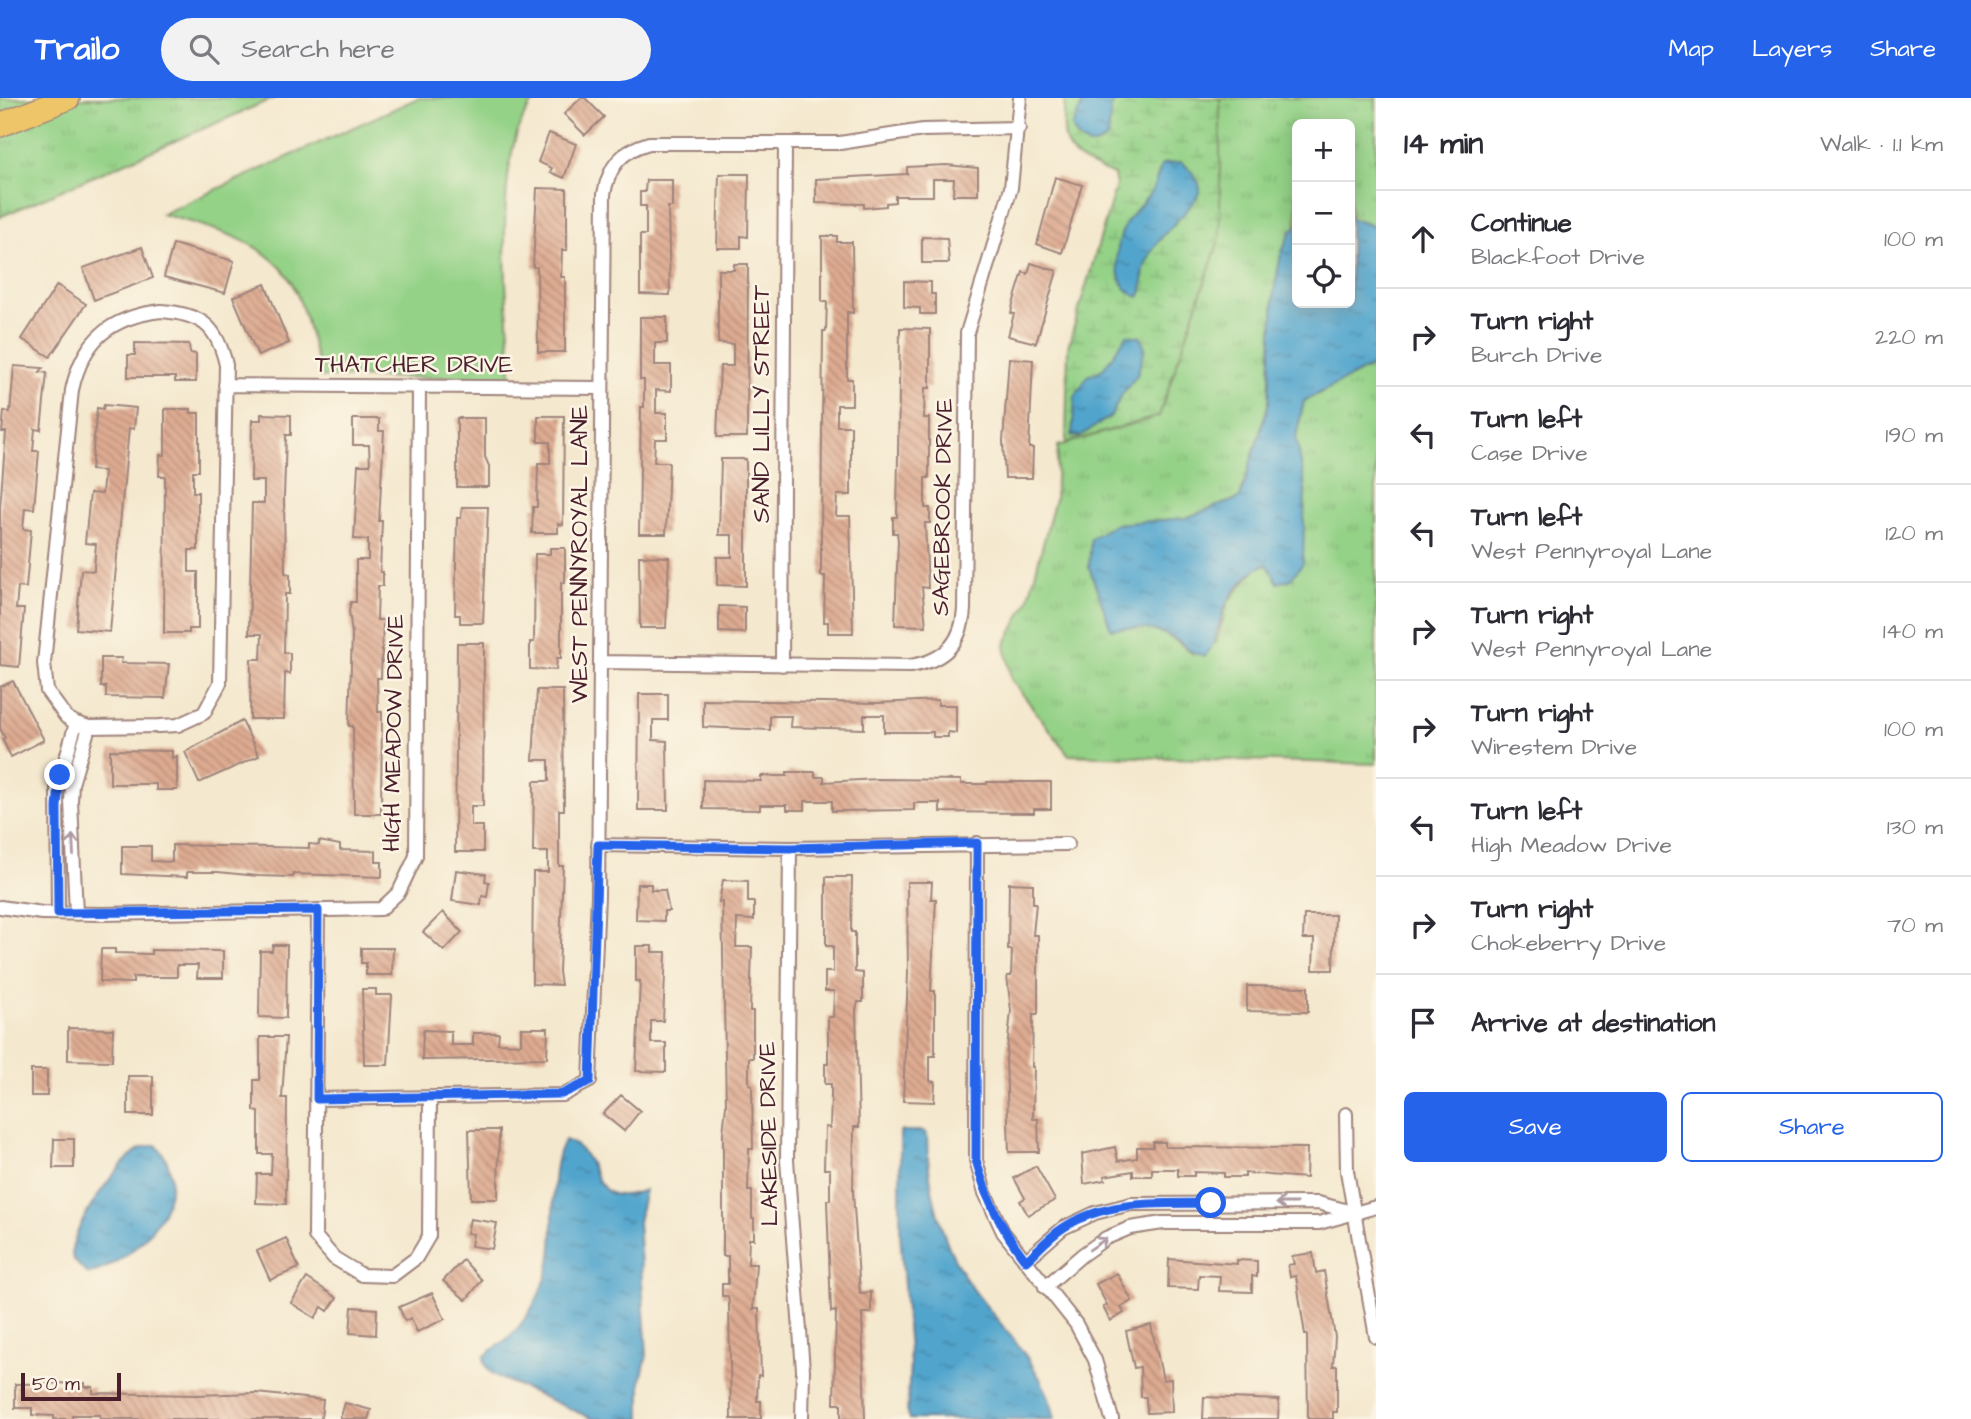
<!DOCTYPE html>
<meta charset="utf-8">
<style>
body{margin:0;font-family:"Architects Daughter",sans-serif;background:#f2f2f3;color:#2b2b33}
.controls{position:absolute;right:21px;top:21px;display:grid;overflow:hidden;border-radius:10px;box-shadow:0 4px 18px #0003}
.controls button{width:63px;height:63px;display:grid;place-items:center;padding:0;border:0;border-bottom:2px solid #e1e1e2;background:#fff;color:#2b2b33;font:35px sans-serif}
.scale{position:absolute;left:21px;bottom:18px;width:100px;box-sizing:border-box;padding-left:7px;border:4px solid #4a1f2b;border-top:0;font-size:19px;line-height:24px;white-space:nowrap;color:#4a1f2b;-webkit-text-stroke:5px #fcf5e5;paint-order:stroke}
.stop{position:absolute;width:21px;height:21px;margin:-16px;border:5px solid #2563eb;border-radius:50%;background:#fff}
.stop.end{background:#2563eb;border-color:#fff;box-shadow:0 2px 7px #0008}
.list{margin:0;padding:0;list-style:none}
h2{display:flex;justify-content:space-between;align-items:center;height:91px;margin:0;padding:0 28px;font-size:30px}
h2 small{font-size:23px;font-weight:400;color:#7c7c81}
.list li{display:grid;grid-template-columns:46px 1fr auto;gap:21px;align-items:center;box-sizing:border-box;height:98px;padding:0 28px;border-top:2px solid #e1e1e2}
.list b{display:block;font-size:26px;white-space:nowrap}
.list p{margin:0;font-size:23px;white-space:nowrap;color:#7c7c81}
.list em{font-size:23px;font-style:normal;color:#7c7c81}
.actions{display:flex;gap:14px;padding:21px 28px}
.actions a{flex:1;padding:16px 0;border:2px solid #2563eb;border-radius:10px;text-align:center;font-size:24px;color:#2563eb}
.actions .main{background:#2563eb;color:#fff}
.icon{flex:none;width:38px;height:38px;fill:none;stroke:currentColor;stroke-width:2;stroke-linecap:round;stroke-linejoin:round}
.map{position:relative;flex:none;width:1376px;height:1321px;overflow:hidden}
header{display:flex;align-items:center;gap:42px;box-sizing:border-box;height:98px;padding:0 35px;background:#2563eb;color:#fff}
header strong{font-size:33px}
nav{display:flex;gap:38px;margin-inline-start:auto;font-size:24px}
.search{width:490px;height:63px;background:#f2f2f3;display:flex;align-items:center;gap:18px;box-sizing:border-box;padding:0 24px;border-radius:38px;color:#7c7c81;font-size:26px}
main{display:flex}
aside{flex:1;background:#fff}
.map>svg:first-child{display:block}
.grass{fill:url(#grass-tufts);stroke:#6f7859;stroke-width:2}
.wetland{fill:url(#wetland-marsh);stroke:#6f7859;stroke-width:2}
.park{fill:#94d287;stroke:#6f7859;stroke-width:2}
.water{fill:url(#water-ripples);stroke:#4e627c;stroke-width:2}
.building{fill:url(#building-back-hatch)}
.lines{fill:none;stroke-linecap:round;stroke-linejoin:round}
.street-casing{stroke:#9f847c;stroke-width:16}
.highway-casing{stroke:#9f847c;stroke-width:26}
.street{stroke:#fff;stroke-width:12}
.highway{stroke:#eec569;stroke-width:23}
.oneway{stroke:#ae9aa0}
.route{stroke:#2563eb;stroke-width:9}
.labels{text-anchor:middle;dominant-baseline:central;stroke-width:5;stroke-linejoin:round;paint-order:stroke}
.street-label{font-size:24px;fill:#4a1f2b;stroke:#fcf5e5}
</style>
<header>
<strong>Trailo</strong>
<div class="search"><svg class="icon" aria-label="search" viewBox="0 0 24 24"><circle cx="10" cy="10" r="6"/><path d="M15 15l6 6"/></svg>Search here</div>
<nav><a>Map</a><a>Layers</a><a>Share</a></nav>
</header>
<main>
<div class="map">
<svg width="1376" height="1321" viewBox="0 0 1376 1321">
<defs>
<pattern id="grass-tufts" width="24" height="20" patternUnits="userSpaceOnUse" patternTransform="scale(1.75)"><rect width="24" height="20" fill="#94d287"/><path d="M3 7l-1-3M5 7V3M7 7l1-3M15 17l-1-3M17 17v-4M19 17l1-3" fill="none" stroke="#81b475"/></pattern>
<pattern id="wetland-marsh" width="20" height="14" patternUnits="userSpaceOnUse" patternTransform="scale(1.75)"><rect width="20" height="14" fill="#94d287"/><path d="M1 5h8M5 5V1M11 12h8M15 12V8" fill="none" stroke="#81b475"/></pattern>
<pattern id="water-ripples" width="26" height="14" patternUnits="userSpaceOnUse" patternTransform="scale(1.75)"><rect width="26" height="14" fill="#51a5cd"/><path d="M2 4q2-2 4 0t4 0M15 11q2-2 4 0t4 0" fill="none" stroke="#4586a7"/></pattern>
<pattern id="building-back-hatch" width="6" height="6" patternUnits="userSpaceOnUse" patternTransform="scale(1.75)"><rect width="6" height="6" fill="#deab91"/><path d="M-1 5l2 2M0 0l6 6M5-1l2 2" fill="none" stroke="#b68b77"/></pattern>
</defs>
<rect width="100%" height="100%" fill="#fcf5e5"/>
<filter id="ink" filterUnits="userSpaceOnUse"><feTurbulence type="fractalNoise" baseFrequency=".0143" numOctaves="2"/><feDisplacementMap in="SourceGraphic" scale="14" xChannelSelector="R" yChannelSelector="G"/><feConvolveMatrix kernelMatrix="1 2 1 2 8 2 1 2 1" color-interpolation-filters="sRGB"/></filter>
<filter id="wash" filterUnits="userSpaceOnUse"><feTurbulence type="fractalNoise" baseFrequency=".00686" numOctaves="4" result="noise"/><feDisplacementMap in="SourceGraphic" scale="28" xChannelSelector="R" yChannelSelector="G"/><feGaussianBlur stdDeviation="1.57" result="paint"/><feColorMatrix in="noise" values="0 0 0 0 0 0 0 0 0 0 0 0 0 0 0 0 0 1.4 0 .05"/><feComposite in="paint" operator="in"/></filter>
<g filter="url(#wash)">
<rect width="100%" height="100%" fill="#f4e8ce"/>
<path class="grass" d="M0,0H274L0,119Z
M1220,0H1376V129L1350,120V26H1297V128L1291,133L1274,193L1269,304L1240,400L1185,420L1116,426L1089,469L1111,530C1148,527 1165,532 1193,556L1216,545L1228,504L1258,468L1302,465L1305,388L1296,339L1304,303L1376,266V666L1069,657L1011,581L1005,547L1028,503L1055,401L1058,348L1159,318L1220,139Z"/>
<path class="wetland" d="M1065,0H1220V139L1159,318L1066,345L1068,249L1116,87L1114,77C1064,56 1061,55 1065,0Z"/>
<path class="park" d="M418,0H538C487,44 510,216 511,280L322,279C312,249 303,195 283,172C253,138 203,128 162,116Z"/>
<path class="water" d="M1085,0H1118L1111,9L1108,40C1092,53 1079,47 1072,29Z
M1181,64C1189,70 1198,79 1200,90C1202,101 1166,132 1158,144C1153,151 1148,160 1145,168C1141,178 1146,190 1139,199C1111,190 1114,148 1125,127C1132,114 1145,105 1152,92C1156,84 1159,75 1162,66Z
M1350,120L1376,129V266L1304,303L1296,339L1305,388L1303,465L1291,481L1278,485L1267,466C1253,469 1236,490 1228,503C1217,522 1221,539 1205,558C1189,556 1185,546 1172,539C1151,529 1133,529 1111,531L1089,469L1091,440L1116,426L1185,420L1240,400L1269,304L1274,193L1281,156L1291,133L1297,128V205H1350Z
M1127,237L1141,239L1145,251L1137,277L1121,298L1111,318L1079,339L1072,338L1075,298L1088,278L1103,271Z
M900,1033H924L927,1036C927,1084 939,1140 966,1181C997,1227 1044,1265 1055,1321H909L907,1317L910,1267L900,1135Z
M565,1042C606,1055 584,1115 645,1092L638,1124L647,1257L641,1282V1321H593L498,1279C489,1274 485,1270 484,1259C492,1251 502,1246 509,1239C526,1223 538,1201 546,1180C560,1143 545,1068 565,1042Z
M156,1047C200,1094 137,1164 88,1176C84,1172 76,1166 73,1160C64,1138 120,1061 140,1051C144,1048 151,1048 156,1047Z"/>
<g id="blocks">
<path class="building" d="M581,0H585L604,19L585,37L564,16Z
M549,35L576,46L564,80L550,74L552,70L538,64Z
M946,67L978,70V97H953L954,81H933V98H895V104L886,105V108L864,110V106L816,105V81L907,76V69Z
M719,76H749L748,139L741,138V150H717Z
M1055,79L1082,87L1062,155L1037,146Z
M646,82H672V109H668L670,197L640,196V137H646V108H640V94H645Z
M537,90L567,91V152H562L561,179H565V254H538L537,169H533Z
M822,138H837V144H852L853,215L847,214V281H852V307H837V328H851V397H837L836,418H850L853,535H828V524H824L825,478H821V441L823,233H826L827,204H822Z
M922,139L947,140L949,165H922Z
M173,146L234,163L225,195L164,179Z
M142,149L153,180L94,202L83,170Z
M1031,165L1057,173L1036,245L1008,238L1014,216L1011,215L1013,206L1023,174L1028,176Z
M734,166H748L747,339H717L720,268H733V246L718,245V172H734Z
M904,183L931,184V196H935V216H920V210L904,209Z
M265,186L289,245L258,258L233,199Z
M57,187L86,206L50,259L22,241Z
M640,219H667V245H655V267H671V293L656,292V315H667V341H655L654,364H669L666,436H639L641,309H644V282H640Z
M900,230L930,231V290H925L924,320H929V380H925V410H930V425H925L928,490L922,489L926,528L895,527L898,442L897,435H893V419H897Z
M135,245L189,246L190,255L196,256V284H175V279H128V257H135Z
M1009,260L1033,262L1029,350H1033L1032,380H1005L1003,343Z
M14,268L43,270L40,274L47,275L41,332L35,331L33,353H39L34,411L25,410L23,431L31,432L26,490L18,489L16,511H24L19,569L0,567V410L6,334H2L4,313L10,314Z
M104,307L136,310L134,331L129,330L110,534L76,531L81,472L94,473V468L96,446L85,445L90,395L102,396L104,373L91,372L97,310L103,311Z
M165,311H191V315H199V373H193V394H198V452H189V474H198V531H189V535H164L165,378H159L160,357H165Z
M261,316L291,317V337H286L284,399L285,475L290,476V496H285L284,555H290V576L285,575L284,621H250L251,561H261L262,536H249L252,405H264V383H251L252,322H261Z
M538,318H564L563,427L558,426V435H532L533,409H537L538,365H550V344H538Z
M457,320H485V359L489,368V389H457Z
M353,321H379V333H384L379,423H382L380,474H383V488H378L377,522H383L381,580H377L378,614H382L381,716H354L353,628H349L352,536L349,512L351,504H356V462H368V442L354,441L358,367H370L369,347H353Z
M721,361H746V488L717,487V459H732V437H719Z
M462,409H488L483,525H460V517H455L457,420H461Z
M550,450H565V485L561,484V560H557L556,572L530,571V544H534L535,456H550Z
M639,458L669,459L666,530H640Z
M719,508L745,509V535L719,534Z
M457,545H484L483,708H471V728H483V754H455Z
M101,560H122L121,565L169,566L165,600L106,599V589H101Z
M13,583L44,642L11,659L2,641L5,640L0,631V589Z
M537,592H563L564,712H559V768H563L559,874L561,887L532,886L533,774H548V754H533L534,683H549V662H533Z
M639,596H668V622H653V642L667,643L668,712H638Z
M703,602L878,605L938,602V607H956V635L948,634V639H933V634H884V617H864V631L790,629L791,618H770V632L703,629Z
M242,623L259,658L199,685L185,654Z
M110,652L172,653V660L177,658V692H156V686H110Z
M787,674H815V679H824V684L878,681L961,682V686H987V684H1051V711H1034V715L940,714V705H914V712L832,713V703H805V712H787V707H760V712L703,711V682L761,683V678H787Z
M319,743L340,747V752L376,753V764H382V779L293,776V779L258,778L218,774H187V779L122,776V748H151V763L172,764V747L309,750V746L319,747Z
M456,772L486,776L485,783L489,784L487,799L482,798L481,807L452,803Z
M826,779H852L851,834H855V874L863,875V904H858L856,912L859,1029H854L853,1095L860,1195L871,1194V1215H862L865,1321H841V1306H834L836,1213L831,1214L827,1102H830V1071H824L825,1029L830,1030L831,999V986H825V966H828V919H833L834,893H825V874H833V848H826Z
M723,782L748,783V804H754V822L737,821L736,849H752L750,913H753V960H749V986L752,987L753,1051H749L748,1093H752V1121H754V1141H749L748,1166H756L753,1211H759L761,1278L758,1277L757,1303H761V1321H731L729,1206L728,1198H722V1186H728V1158H723V1035L726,1008L722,804H719Z
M907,784H932L931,801H936L931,893H935V958H930V983L935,984L934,1004L903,1003L908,875Z
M1009,785L1033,786V805H1036L1033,837H1038V916H1033L1032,969H1034L1033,1021H1038L1039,1054H1009L1006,961L1011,913L1007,878H1011L1012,852H1008Z
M637,786H651V792H665L669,813H664V823L636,822Z
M443,814L462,834L444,853L423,834Z
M1304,817H1335L1333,872H1313L1314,841H1303Z
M273,847H287L286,920L259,919L260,853H272Z
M636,848H652V854H666L663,923H651V945H666V974L636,973L640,883H636Z
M361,850H393L392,877H366V865H361Z
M101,851H115V855L151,856V852L223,853V880H197L198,867H177V879H133V885L100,884Z
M1247,888L1308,889V914L1247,913Z
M362,891H376V897H392L388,967H364Z
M68,930L113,931L112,963L68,962Z
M521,930H548L547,960L422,962L423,932L451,933V947H473V935H499L498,945L521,946Z
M260,939H286L282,1000H287L286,1106L256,1105L257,1076H271L272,1056H259V1014L254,1013V982H260Z
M31,972H47V998H31Z
M128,978H153V1017H128Z
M621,997L640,1013L624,1033L603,1016Z
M469,1032H499L498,1101H471Z
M54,1041H74V1070H53Z
M1153,1044H1165V1049L1307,1050L1306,1080L1245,1075V1079H1224V1075L1194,1074V1078H1178V1071H1152V1078H1133V1073L1104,1078L1105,1082L1084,1086L1082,1056L1115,1049L1118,1063L1137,1060V1049H1153Z
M1036,1068L1055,1102L1028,1117L1020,1103L1025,1100L1014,1080Z
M470,1121L497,1125L492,1151L471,1148L473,1136L467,1135Z
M286,1140L299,1170L270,1182L257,1153Z
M1313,1155L1316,1175L1324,1173L1335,1239L1333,1268H1337V1314H1333V1321H1308L1307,1237H1305L1296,1178L1290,1179L1288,1167L1294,1166L1292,1158Z
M1169,1161L1237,1166V1162L1257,1163V1179L1252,1178V1194L1219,1193L1220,1178L1199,1177L1198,1191L1168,1190Z
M463,1162L482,1182L466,1202L443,1183Z
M1117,1175L1132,1203L1121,1209L1124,1215L1110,1223L1103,1209L1107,1207L1096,1186Z
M307,1180L337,1200L328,1213L322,1209L315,1220L291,1205Z
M432,1195L445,1221L417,1234L411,1220L405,1223L399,1209Z
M352,1209L377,1211L376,1237L350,1235Z
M1151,1227L1163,1282L1171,1281L1172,1314L1147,1315L1146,1299H1141L1140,1269L1134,1270L1126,1233Z
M85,1285V1289H93V1295L196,1297L256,1295L323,1302L321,1321H100V1317H72V1321H54V1318L32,1317V1310H15V1286Z
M1204,1299L1279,1302L1278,1321H1203Z
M345,1305L371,1312L368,1321H340Z"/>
</g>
</g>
<g filter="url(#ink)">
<use href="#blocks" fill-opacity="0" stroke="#9f847c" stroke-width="2"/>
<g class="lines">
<defs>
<path id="street" d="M161,213C201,216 217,227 226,267L220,585L204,615L178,627L159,628L89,629L76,625L66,619L47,593L44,565L72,292C83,242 110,219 161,213Z
M225,287L602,290
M600,564L910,568C944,563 962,545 964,511L967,235L1011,90L1020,0
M782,567L785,45
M977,745L976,1062L985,1095L1003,1134L1076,1226L1095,1262L1112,1321
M598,747L790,750L1068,746
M790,750L787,1062L803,1272L802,1321
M0,809L42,815L102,816L381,811L399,794L416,758L419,289
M318,812L315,1138L334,1160L362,1177L392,1178L416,1160L429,1138L430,999
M58,815L57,691L76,625
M76,816L71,703L72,686L89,629
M316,1001L563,997L590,983L598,797L604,96C609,68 621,53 649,45H840L923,32L1019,30
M1346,1016L1347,1073L1376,1239
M1025,1163L1063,1130L1095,1115L1131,1106L1318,1105L1352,1114
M1045,1189L1082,1157L1106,1140L1130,1130L1163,1125H1319L1376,1109"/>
<path id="highway" d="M0,27L68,0"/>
</defs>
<use href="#street" class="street-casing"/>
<use href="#highway" class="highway-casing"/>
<use href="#street" class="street"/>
<use href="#highway" class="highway"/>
</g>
<defs><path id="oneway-shaft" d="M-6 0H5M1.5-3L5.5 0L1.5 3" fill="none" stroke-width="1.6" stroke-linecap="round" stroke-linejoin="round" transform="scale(1.75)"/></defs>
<g class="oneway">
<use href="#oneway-shaft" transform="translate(73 747) rotate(-93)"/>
<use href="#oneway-shaft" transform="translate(1286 1105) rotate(-180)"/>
<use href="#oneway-shaft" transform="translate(1098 1146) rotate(-34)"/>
</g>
</g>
<g class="lines" filter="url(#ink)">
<path class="route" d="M60,677L57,709L58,815L318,812L317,1001L562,996L590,983L598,747L790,750L977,745L976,1062C987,1101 1001,1131 1026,1163C1038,1152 1049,1139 1063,1130C1107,1101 1161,1106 1211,1105"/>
</g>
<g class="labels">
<g class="street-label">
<text x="414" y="267">THATCHER DRIVE</text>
<text transform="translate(762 306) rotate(-90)">SAND LILLY STREET</text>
<text transform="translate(943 409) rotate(-89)">SAGEBROOK DRIVE</text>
<text transform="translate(580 456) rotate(-90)">WEST PENNYROYAL LANE</text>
<text transform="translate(394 635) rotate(-89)">HIGH MEADOW DRIVE</text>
<text transform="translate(769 1036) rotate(-91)">LAKESIDE DRIVE</text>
</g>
</g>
</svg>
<div class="controls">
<button>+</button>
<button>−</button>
<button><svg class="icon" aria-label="locate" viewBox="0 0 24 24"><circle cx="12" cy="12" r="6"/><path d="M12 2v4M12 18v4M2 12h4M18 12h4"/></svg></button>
</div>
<div class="scale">50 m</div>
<div class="stop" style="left:1211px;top:1105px"></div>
<div class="stop end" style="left:60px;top:677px"></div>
</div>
<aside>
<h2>14 min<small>Walk · 1.1 km</small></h2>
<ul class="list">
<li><svg class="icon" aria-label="ahead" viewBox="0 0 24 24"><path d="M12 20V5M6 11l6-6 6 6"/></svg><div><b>Continue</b><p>Blackfoot Drive</p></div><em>100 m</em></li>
<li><svg class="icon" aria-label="right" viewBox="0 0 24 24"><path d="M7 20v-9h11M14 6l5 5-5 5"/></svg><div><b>Turn right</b><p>Burch Drive</p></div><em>220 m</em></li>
<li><svg class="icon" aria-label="left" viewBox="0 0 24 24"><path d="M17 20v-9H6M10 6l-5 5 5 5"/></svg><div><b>Turn left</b><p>Case Drive</p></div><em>190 m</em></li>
<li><svg class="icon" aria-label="left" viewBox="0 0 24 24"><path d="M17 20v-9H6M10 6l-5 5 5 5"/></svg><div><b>Turn left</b><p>West Pennyroyal Lane</p></div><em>120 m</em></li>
<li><svg class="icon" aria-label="right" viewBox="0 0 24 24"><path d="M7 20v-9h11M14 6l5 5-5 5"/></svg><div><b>Turn right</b><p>West Pennyroyal Lane</p></div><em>140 m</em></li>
<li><svg class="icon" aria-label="right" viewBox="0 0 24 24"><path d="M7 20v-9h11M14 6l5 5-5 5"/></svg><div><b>Turn right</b><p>Wirestem Drive</p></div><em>100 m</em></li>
<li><svg class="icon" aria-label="left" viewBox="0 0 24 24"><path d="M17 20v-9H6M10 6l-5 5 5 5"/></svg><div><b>Turn left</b><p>High Meadow Drive</p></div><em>130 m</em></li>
<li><svg class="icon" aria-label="right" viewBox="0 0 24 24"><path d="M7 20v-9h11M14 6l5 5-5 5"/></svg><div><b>Turn right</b><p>Chokeberry Drive</p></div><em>70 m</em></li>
<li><svg class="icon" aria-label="arrive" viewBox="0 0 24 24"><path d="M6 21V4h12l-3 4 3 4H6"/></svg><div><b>Arrive at destination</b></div></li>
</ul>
<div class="actions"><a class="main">Save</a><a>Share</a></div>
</aside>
</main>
